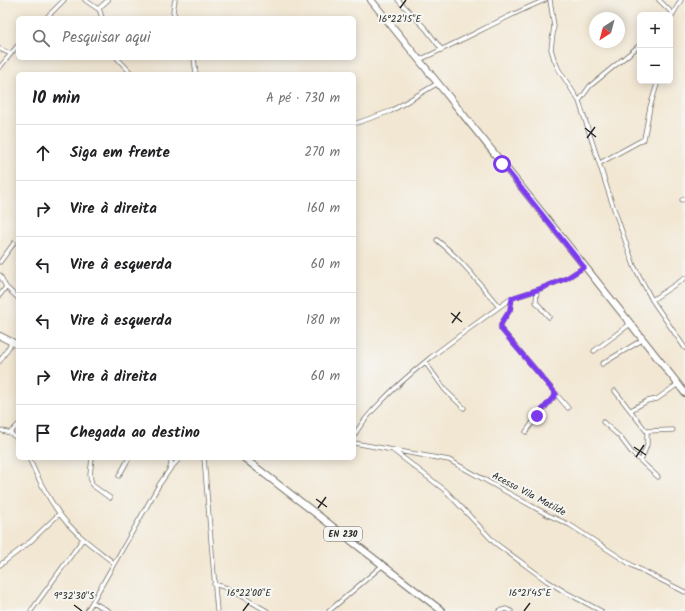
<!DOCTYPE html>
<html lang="pt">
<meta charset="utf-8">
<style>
body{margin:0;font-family:Kalam,sans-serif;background:#f6f6f6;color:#202124}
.controls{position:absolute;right:12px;top:12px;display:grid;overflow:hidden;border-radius:6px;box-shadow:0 2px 10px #0003}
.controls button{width:36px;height:36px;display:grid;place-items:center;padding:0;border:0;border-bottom:1px solid #e0e0e0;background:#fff;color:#202124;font:20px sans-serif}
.compass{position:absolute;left:589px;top:12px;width:36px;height:36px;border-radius:50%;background:#fff;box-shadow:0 2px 10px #0003;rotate:216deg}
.stop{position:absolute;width:12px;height:12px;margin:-9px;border:3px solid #7c3aed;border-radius:50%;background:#fff}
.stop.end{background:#7c3aed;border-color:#fff;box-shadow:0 1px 4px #0008}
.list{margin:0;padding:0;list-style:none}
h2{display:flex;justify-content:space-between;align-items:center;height:52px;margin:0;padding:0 16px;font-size:17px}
h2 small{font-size:13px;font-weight:400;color:#757577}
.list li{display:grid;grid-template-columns:26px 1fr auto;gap:12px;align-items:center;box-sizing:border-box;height:56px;padding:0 16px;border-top:1px solid #e0e0e0}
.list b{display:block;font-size:15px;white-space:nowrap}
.list em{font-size:13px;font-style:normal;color:#757577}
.icon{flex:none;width:22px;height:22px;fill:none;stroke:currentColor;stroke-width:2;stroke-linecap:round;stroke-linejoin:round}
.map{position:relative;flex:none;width:685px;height:611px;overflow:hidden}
.search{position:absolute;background:#fff;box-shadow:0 2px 10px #0003;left:16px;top:16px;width:340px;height:44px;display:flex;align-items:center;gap:10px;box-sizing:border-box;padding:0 14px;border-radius:6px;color:#757577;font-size:15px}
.panel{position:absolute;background:#fff;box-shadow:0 2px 10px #0003;left:16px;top:72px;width:340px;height:388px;border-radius:6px}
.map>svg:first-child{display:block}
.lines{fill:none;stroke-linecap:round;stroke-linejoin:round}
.street-casing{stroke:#716d66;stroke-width:5}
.primary-casing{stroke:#716d66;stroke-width:8}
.street{stroke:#fff;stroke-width:3.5}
.primary{stroke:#fff;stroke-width:6}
.route{stroke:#7c3aed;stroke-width:5}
.ticks{fill:none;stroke:#2b2b2b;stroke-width:1.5}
.labels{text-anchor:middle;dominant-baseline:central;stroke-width:4;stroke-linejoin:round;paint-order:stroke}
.shield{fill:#f6f6f2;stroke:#686867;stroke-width:1}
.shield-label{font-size:9px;font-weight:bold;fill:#2b2b2b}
.street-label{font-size:10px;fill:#2b2b2b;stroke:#f6f6f2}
.ticks-label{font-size:10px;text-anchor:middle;fill:#2b2b2b;stroke:#f6f6f2;stroke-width:4;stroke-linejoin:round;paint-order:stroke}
</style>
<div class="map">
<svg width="685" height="611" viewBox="0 0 685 611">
<rect width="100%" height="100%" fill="#f6f6f2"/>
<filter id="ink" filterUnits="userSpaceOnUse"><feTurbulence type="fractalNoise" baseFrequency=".025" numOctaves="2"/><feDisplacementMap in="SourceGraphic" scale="8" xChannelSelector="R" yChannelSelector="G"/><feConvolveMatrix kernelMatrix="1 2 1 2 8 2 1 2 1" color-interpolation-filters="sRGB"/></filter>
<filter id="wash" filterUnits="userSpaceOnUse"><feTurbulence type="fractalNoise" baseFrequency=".012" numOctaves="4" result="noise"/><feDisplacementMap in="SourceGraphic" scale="16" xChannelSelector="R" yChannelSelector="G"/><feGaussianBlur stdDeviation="0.9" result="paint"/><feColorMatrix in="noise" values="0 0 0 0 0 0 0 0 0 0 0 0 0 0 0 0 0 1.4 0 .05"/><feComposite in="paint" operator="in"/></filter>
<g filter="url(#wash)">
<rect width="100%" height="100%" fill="#f2e7d3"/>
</g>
<g filter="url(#ink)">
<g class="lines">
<defs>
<path id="street" d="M85,0L98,9L108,0
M175,0L173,11L176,18
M398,0L426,29L442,50
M550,0L554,26L551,49L554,59L559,70L579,101L611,200L634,266L652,300L685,348
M659,0L673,14
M99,8L102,18
M46,18L64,0
M670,19L681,0
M0,49L11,54
M117,58L132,74
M194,58L196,74
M419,60C462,41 502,18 545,0
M0,67L18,45
M579,101L590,86L640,45
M354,124L391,111L438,83
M600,163L644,139L650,107L658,81
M682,200L685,199
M437,240C461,259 480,284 499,307
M0,262L14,243
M0,275L6,287L0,295
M6,287L18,298
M537,290L536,302L549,317
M512,298L510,310L501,324V329L568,408
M652,300L685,278
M594,351L630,324
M0,361L12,342
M425,362L445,390L464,408
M602,364L642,340
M615,391L647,432V445L641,461
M631,410L647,401L657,399L678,384
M603,422L620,437L632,453L658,477
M0,430L10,433L18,439
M647,431L673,430
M526,432L537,416L556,395
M10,433L18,425
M354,436C361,423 370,413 380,403C415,366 458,337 499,307L512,298L537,290L567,278L584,267
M354,443L449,460L548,515L570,525L633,566L685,592
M394,451L446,491L495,543L547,581L565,592L601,611
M29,458C37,477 47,496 59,513C73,533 95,548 114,563
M92,458L90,475L92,485L110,498
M204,458L217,611
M170,468L172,458
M119,476L129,458
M0,565L30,542L59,514
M214,584L227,588L267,611
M92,602L109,611
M31,611L83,539
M87,611L159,485L170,469L180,458
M329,611L383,565
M499,611L506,609L511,611"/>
<path id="primary" d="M371,0C476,131 582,261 685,393
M0,336L18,345
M244,458L442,611"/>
</defs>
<use href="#street" class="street-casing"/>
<use href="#primary" class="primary-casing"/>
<use href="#street" class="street"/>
<use href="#primary" class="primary"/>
</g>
</g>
<g class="lines" filter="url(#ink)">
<path class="route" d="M502,164L584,267L567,278L537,290L512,298L510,310L501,324V329L556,394L537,416"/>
</g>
<path class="ticks" d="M400,8L406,0M585,128L596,137M587,138L595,127M451,313L462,322M452,323L460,312M634,447L646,455M636,457L644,445M316,499L327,507M318,508L326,497M74,605L82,611M243,611L249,603M524,611L530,603"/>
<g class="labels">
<rect class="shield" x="324" y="527" width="38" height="14" rx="3"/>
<g class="shield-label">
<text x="343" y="534">EN 230</text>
</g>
<g class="street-label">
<text transform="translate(529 494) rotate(28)">Acesso Vila Matilde</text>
</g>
</g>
<g class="ticks-label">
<text x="400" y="22">16°22'15"E</text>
<text x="249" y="596">16°22'00"E</text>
<text x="530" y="596">16°21'45"E</text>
<text x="74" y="599">9°32'30"S</text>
</g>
</svg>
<div class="controls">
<button>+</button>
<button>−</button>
</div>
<svg class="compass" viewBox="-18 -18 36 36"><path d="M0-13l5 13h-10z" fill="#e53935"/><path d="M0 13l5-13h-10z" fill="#757577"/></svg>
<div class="stop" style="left:502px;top:164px"></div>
<div class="stop end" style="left:537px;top:416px"></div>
<div class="search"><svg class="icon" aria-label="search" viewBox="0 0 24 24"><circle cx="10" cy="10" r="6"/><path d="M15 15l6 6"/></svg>Pesquisar aqui</div>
<section class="panel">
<h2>10 min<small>A pé · 730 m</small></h2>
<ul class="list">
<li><svg class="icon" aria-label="ahead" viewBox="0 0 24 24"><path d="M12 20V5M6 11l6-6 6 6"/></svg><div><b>Siga em frente</b></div><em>270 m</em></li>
<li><svg class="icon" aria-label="right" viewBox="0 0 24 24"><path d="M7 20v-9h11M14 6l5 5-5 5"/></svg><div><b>Vire à direita</b></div><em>160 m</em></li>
<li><svg class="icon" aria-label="left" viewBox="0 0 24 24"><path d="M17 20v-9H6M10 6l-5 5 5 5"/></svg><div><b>Vire à esquerda</b></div><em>60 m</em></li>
<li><svg class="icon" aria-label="left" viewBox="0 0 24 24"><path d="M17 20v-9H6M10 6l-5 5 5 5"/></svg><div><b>Vire à esquerda</b></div><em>180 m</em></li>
<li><svg class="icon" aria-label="right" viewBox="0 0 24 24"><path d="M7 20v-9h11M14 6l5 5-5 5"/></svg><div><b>Vire à direita</b></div><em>60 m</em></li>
<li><svg class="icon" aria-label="arrive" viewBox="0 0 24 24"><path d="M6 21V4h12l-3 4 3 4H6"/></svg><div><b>Chegada ao destino</b></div></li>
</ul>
</section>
</div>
